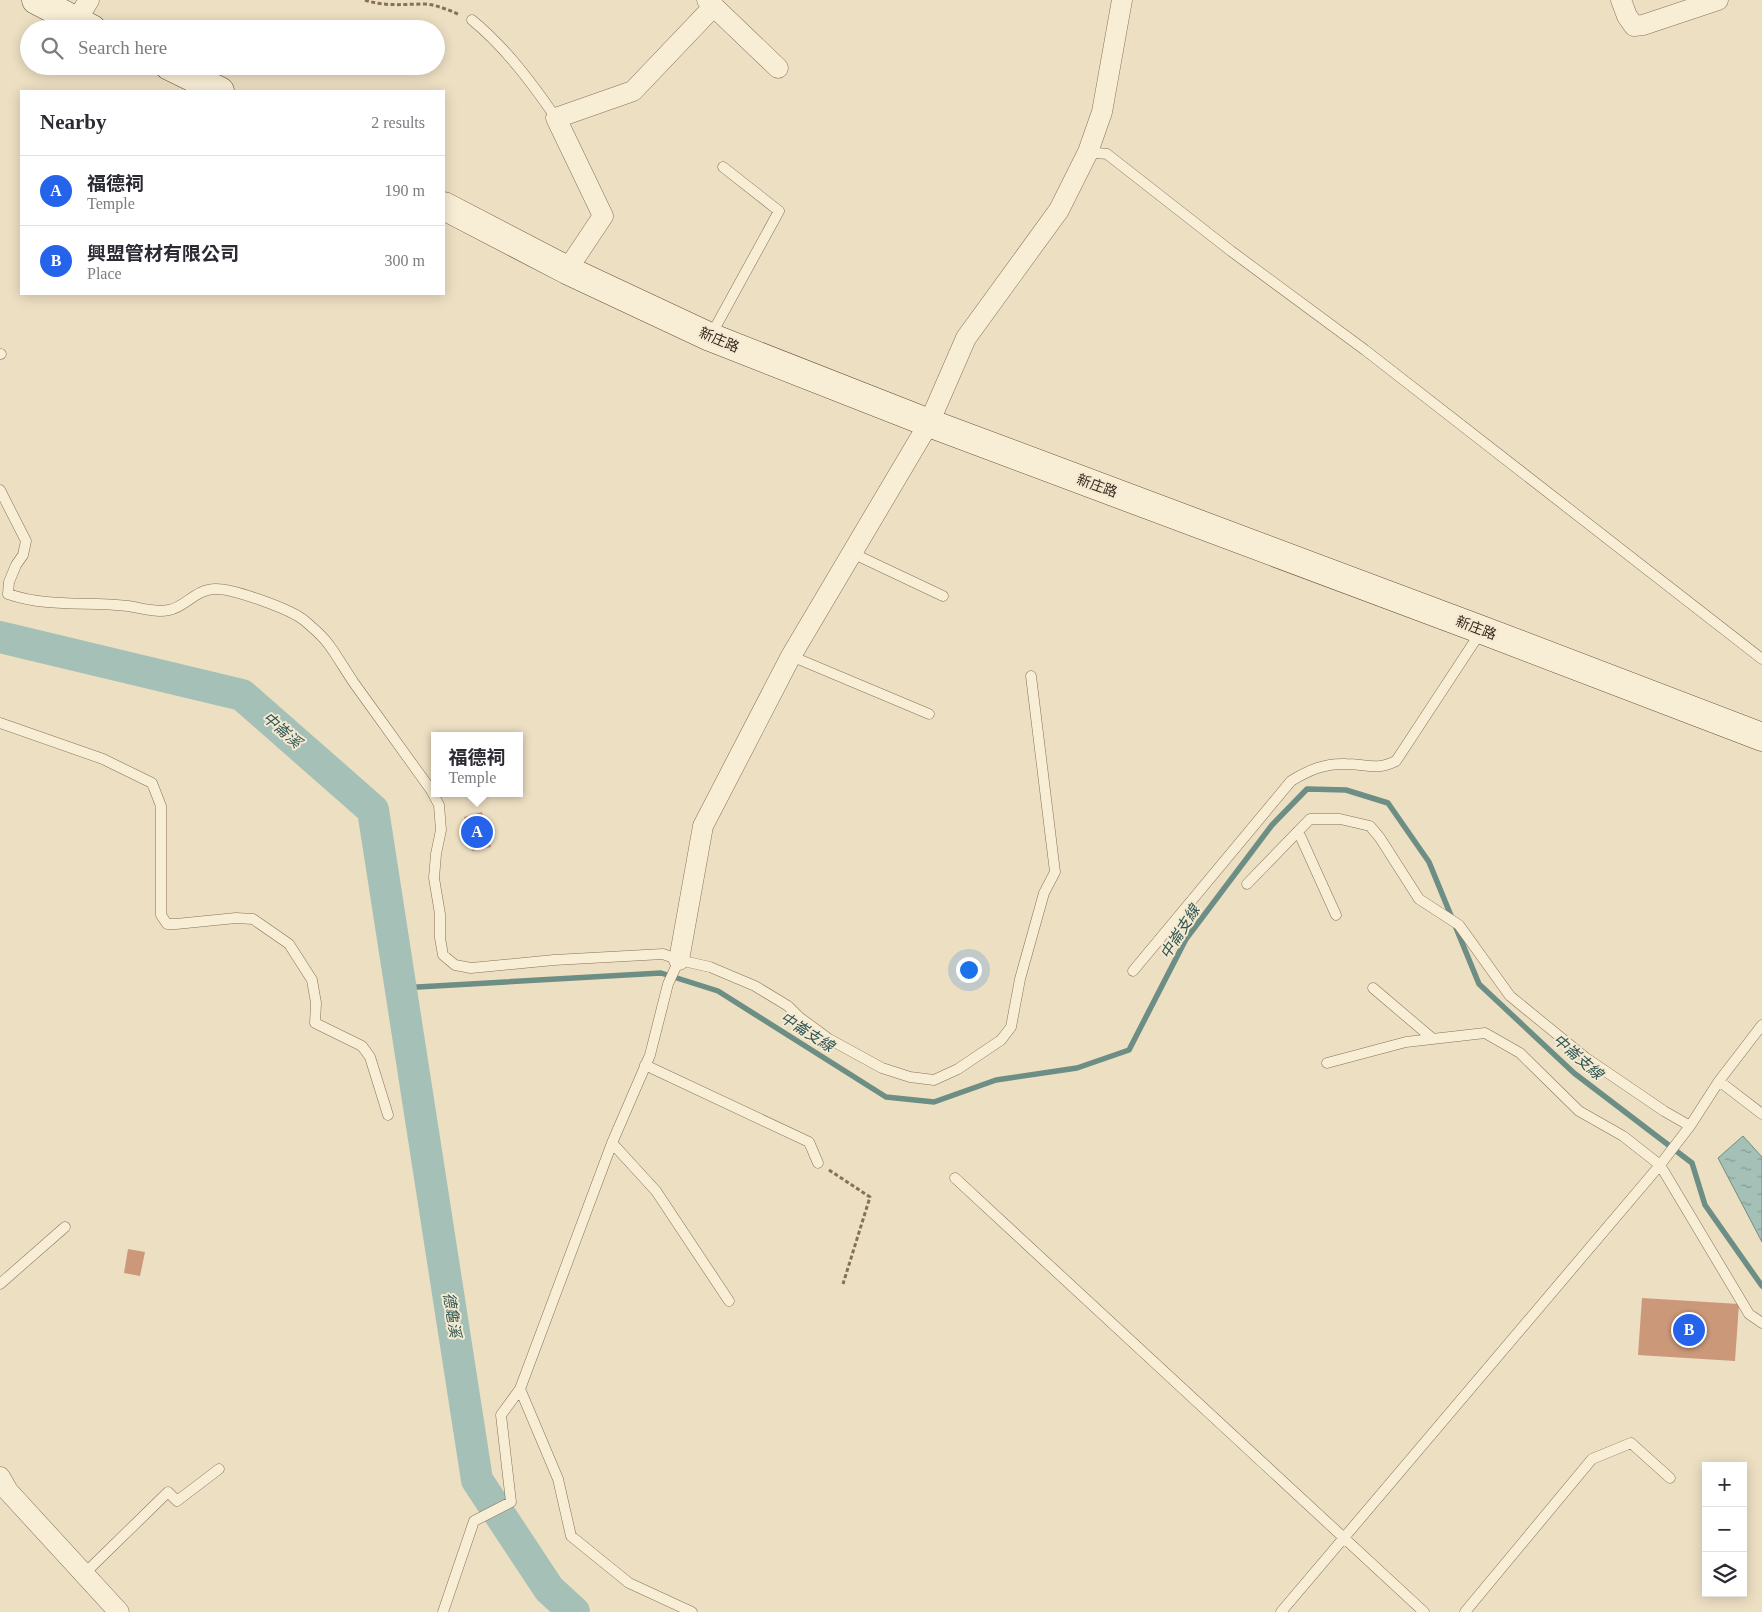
<!DOCTYPE html>
<meta charset="utf-8">
<style>
body{margin:0;font-family:"Times New Roman","Noto Sans TC",serif;background:#f2f2f3;color:#2b2b33}
.controls{position:absolute;right:15px;bottom:15px;display:grid;overflow:hidden;border-radius:0px;box-shadow:0 2px 12px #0003}
.controls button{width:45px;height:45px;display:grid;place-items:center;padding:0;border:0;border-bottom:1px solid #e1e1e2;background:#fff;color:#2b2b33;font:25px sans-serif}
.you{position:absolute;left:968px;top:969px;width:18px;height:18px;margin:-12px;border:4px solid #fff;border-radius:50%;background:#1a73e8;box-shadow:0 0 0 8px #1a73e833}
.badge{display:grid;place-items:center;width:32px;height:32px;border-radius:50%;background:#2563eb;color:#fff;font-size:16px;font-weight:700}
.pin{position:absolute;translate:-50% -50%;border:2px solid #fff;box-shadow:0 1px 5px #0006}
.popup{position:absolute;left:431px;top:732px;width:92px;height:65px;box-sizing:border-box;display:grid;place-content:center;border-radius:0px;background:#fff;filter:drop-shadow(0 1px 4px #0005);font-size:16px;white-space:nowrap;color:#7c7c81}
.popup b{font-size:19px;color:#2b2b33}
.popup::after{content:'';position:absolute;left:50%;top:100%;margin-left:-10px;border:10px solid transparent;border-top-color:#fff}
.list{margin:0;padding:0;list-style:none}
h2{display:flex;justify-content:space-between;align-items:center;height:65px;margin:0;padding:0 20px;font-size:21px}
h2 small{font-size:16px;font-weight:400;color:#7c7c81}
.list li{display:grid;grid-template-columns:32px 1fr auto;gap:15px;align-items:center;box-sizing:border-box;height:70px;padding:0 20px;border-top:1px solid #e1e1e2}
.list b{display:block;font-size:19px;white-space:nowrap}
.list p{margin:0;font-size:16px;white-space:nowrap;color:#7c7c81}
.list em{font-size:16px;font-style:normal;color:#7c7c81}
.icon{flex:none;width:28px;height:28px;fill:none;stroke:currentColor;stroke-width:2;stroke-linecap:round;stroke-linejoin:round}
.map{position:relative;flex:none;width:1762px;height:1612px;overflow:hidden}
.search{position:absolute;background:#fff;box-shadow:0 2px 12px #0003;left:20px;top:20px;width:425px;height:55px;display:flex;align-items:center;gap:12px;box-sizing:border-box;padding:0 18px;border-radius:28px;color:#7c7c81;font-size:19px}
.panel{position:absolute;background:#fff;box-shadow:0 2px 12px #0003;left:20px;top:90px;width:425px;height:205px;border-radius:0px}
.map>svg:first-child{display:block}
.water{fill:url(#water-ripples);stroke:#6c8e84}
.lines{fill:none;stroke-linecap:round;stroke-linejoin:round}
.stream{stroke:#6c8e84;stroke-width:5.5}
.river{stroke:#a5c0b7;stroke-width:32}
.building{fill:#cb9879}
.lane-casing{stroke:#87705a;stroke-width:11}
.street-casing{stroke:#87705a;stroke-width:21}
.secondary-casing{stroke:#69513d;stroke-width:29}
.path{stroke:#87705a;stroke-width:3;stroke-dasharray:4 2.5;stroke-linecap:butt}
.lane{stroke:#f8edd5;stroke-width:10}
.street{stroke:#f8edd5;stroke-width:20}
.secondary{stroke:#f8edd5;stroke-width:28}
.labels{text-anchor:middle;dominant-baseline:central;stroke-width:4;stroke-linejoin:round;paint-order:stroke}
.street-label{font-size:14px;fill:#37291e;stroke:#f5e9d2}
.water-label{font-size:15px;font-style:italic;fill:#2d5652;stroke:#f5e9d2}
</style>
<div class="map">
<svg width="1762" height="1612" viewBox="0 0 1762 1612">
<defs>
<pattern id="water-ripples" width="26" height="14" patternUnits="userSpaceOnUse" patternTransform="scale(1.25)"><rect width="26" height="14" fill="#a5c0b7"/><path d="M2 4q2-2 4 0t4 0M15 11q2-2 4 0t4 0" fill="none" stroke="#879c94"/></pattern>
</defs>
<rect width="100%" height="100%" fill="#eddfc2"/>
<path class="water" d="M1743,1136L1762,1157V1242L1718,1158Z"/>
<g class="lines">
<path class="stream" d="M400,988L661,973L718,991L886,1097L934,1102L996,1080L1077,1068L1129,1050L1186,939L1272,825L1307,789L1346,790L1388,803L1429,862L1479,984L1574,1073L1692,1163L1705,1205L1762,1286"/>
<path class="river" d="M0,637L242,695L373,810L477,1480L549,1589L574,1612"/>
</g>
<path class="building" d="M482,812L491,847L472,851L464,817Z
M128,1249L145,1252L140,1276L124,1273Z
M1642,1298L1739,1304L1735,1361L1638,1355Z"/>
<g class="lines">
<defs>
<path id="lane" d="M472,20C505,47 532,83 556,118
M1088,152L1107,154L1231,251L1365,350L1762,659
M710,337L779,211L723,167
M0,354H1
M0,490L26,541L23,555L16,565L9,582L8,594C49,608 87,601 128,606C141,608 155,613 169,610C186,607 195,589 216,589C234,589 291,609 305,621C313,628 323,636 329,645C338,657 345,670 354,683C379,718 405,754 431,790L439,805L441,830L436,854L434,878L440,914V938L443,955L455,965L471,968L554,960L663,954L679,960L710,967L755,986L788,1006L799,1017L829,1039L882,1068L910,1077L934,1080L958,1069L1001,1040L1011,1027L1020,979L1044,893L1055,872L1031,676
M852,553L943,596
M791,656L929,714
M0,723L103,759L152,783L161,806V915L167,924H176L236,918L253,919L289,944L312,980L316,1003L315,1023L362,1046L370,1057L388,1115
M1298,831L1336,915
M1247,884L1310,819H1340L1370,826L1380,838L1419,899L1459,925L1510,996L1586,1058L1664,1111L1690,1126
M1133,971L1291,781C1309,770 1325,763 1346,764C1366,764 1376,771 1396,761L1482,630
M1373,988L1433,1039
M1327,1063L1406,1042L1485,1033L1520,1053L1579,1111L1623,1136L1660,1165L1749,1314L1762,1323
M645,1065L809,1142L818,1163
M1719,1081L1762,1114
M612,1143L656,1191L729,1301
M955,1178L1424,1612
M0,1284L65,1227
M520,1389L558,1479L571,1536L629,1583L692,1612
M84,1574L168,1492L177,1501L219,1469
M443,1612L474,1521L511,1502L501,1415L520,1389L612,1143L650,1055L668,984L679,960
M1281,1612L1660,1165L1690,1126L1719,1081L1762,1025
M1465,1612L1592,1459L1631,1443L1670,1478"/>
<path id="street" d="M707,0L778,68
M1621,0L1627,16L1634,26L1643,25L1718,0
M76,21L89,0
M567,270L603,216L556,118L633,91L714,6
M679,960L703,826L791,656L929,423L966,338L1059,210L1088,152L1102,112L1122,0
M0,1477L8,1491L119,1612"/>
<path id="secondary" d="M36,0L92,29
M169,66L220,91
M444,206L567,270L710,337L929,423L1482,630L1762,737"/>
</defs>
<use href="#lane" class="lane-casing"/>
<use href="#street" class="street-casing"/>
<use href="#secondary" class="secondary-casing"/>
<path class="path" d="M365,0C385,7 404,4 425,4C437,5 449,10 460,15
M829,1170L870,1197L843,1284"/>
<use href="#lane" class="lane"/>
<use href="#street" class="street"/>
<use href="#secondary" class="secondary"/>
</g>
<g class="labels">
<g class="street-label">
<text transform="translate(719 340) rotate(23)">新庄路</text>
<text transform="translate(1097 486) rotate(20)">新庄路</text>
<text transform="translate(1476 628) rotate(21)">新庄路</text>
</g>
<g class="water-label">
<text transform="translate(282 730) rotate(41)">中崙溪</text>
<text transform="translate(1180 932) rotate(-58)">中崙支線</text>
<text transform="translate(807 1032) rotate(32)">中崙支線</text>
<text transform="translate(1578 1057) rotate(41)">中崙支線</text>
<text transform="translate(452 1315) rotate(81)">德龜溪</text>
</g>
</g>
</svg>
<div class="controls">
<button>+</button>
<button>−</button>
<button><svg class="icon" aria-label="layers" viewBox="0 0 24 24"><path d="M12 4l9 5-9 5-9-5zM3 14l9 5 9-5"/></svg></button>
</div>
<div class="you"></div>
<div class="pin badge" style="left:477px;top:832px">A</div>
<div class="popup"><b>福德祠</b>Temple</div>
<div class="pin badge" style="left:1689px;top:1330px">B</div>
<div class="search"><svg class="icon" aria-label="search" viewBox="0 0 24 24"><circle cx="10" cy="10" r="6"/><path d="M15 15l6 6"/></svg>Search here</div>
<section class="panel">
<h2>Nearby<small>2 results</small></h2>
<ul class="list">
<li><span class="badge">A</span><div><b>福德祠</b><p>Temple</p></div><em>190 m</em></li>
<li><span class="badge">B</span><div><b>興盟管材有限公司</b><p>Place</p></div><em>300 m</em></li>
</ul>
</section>
</div>
